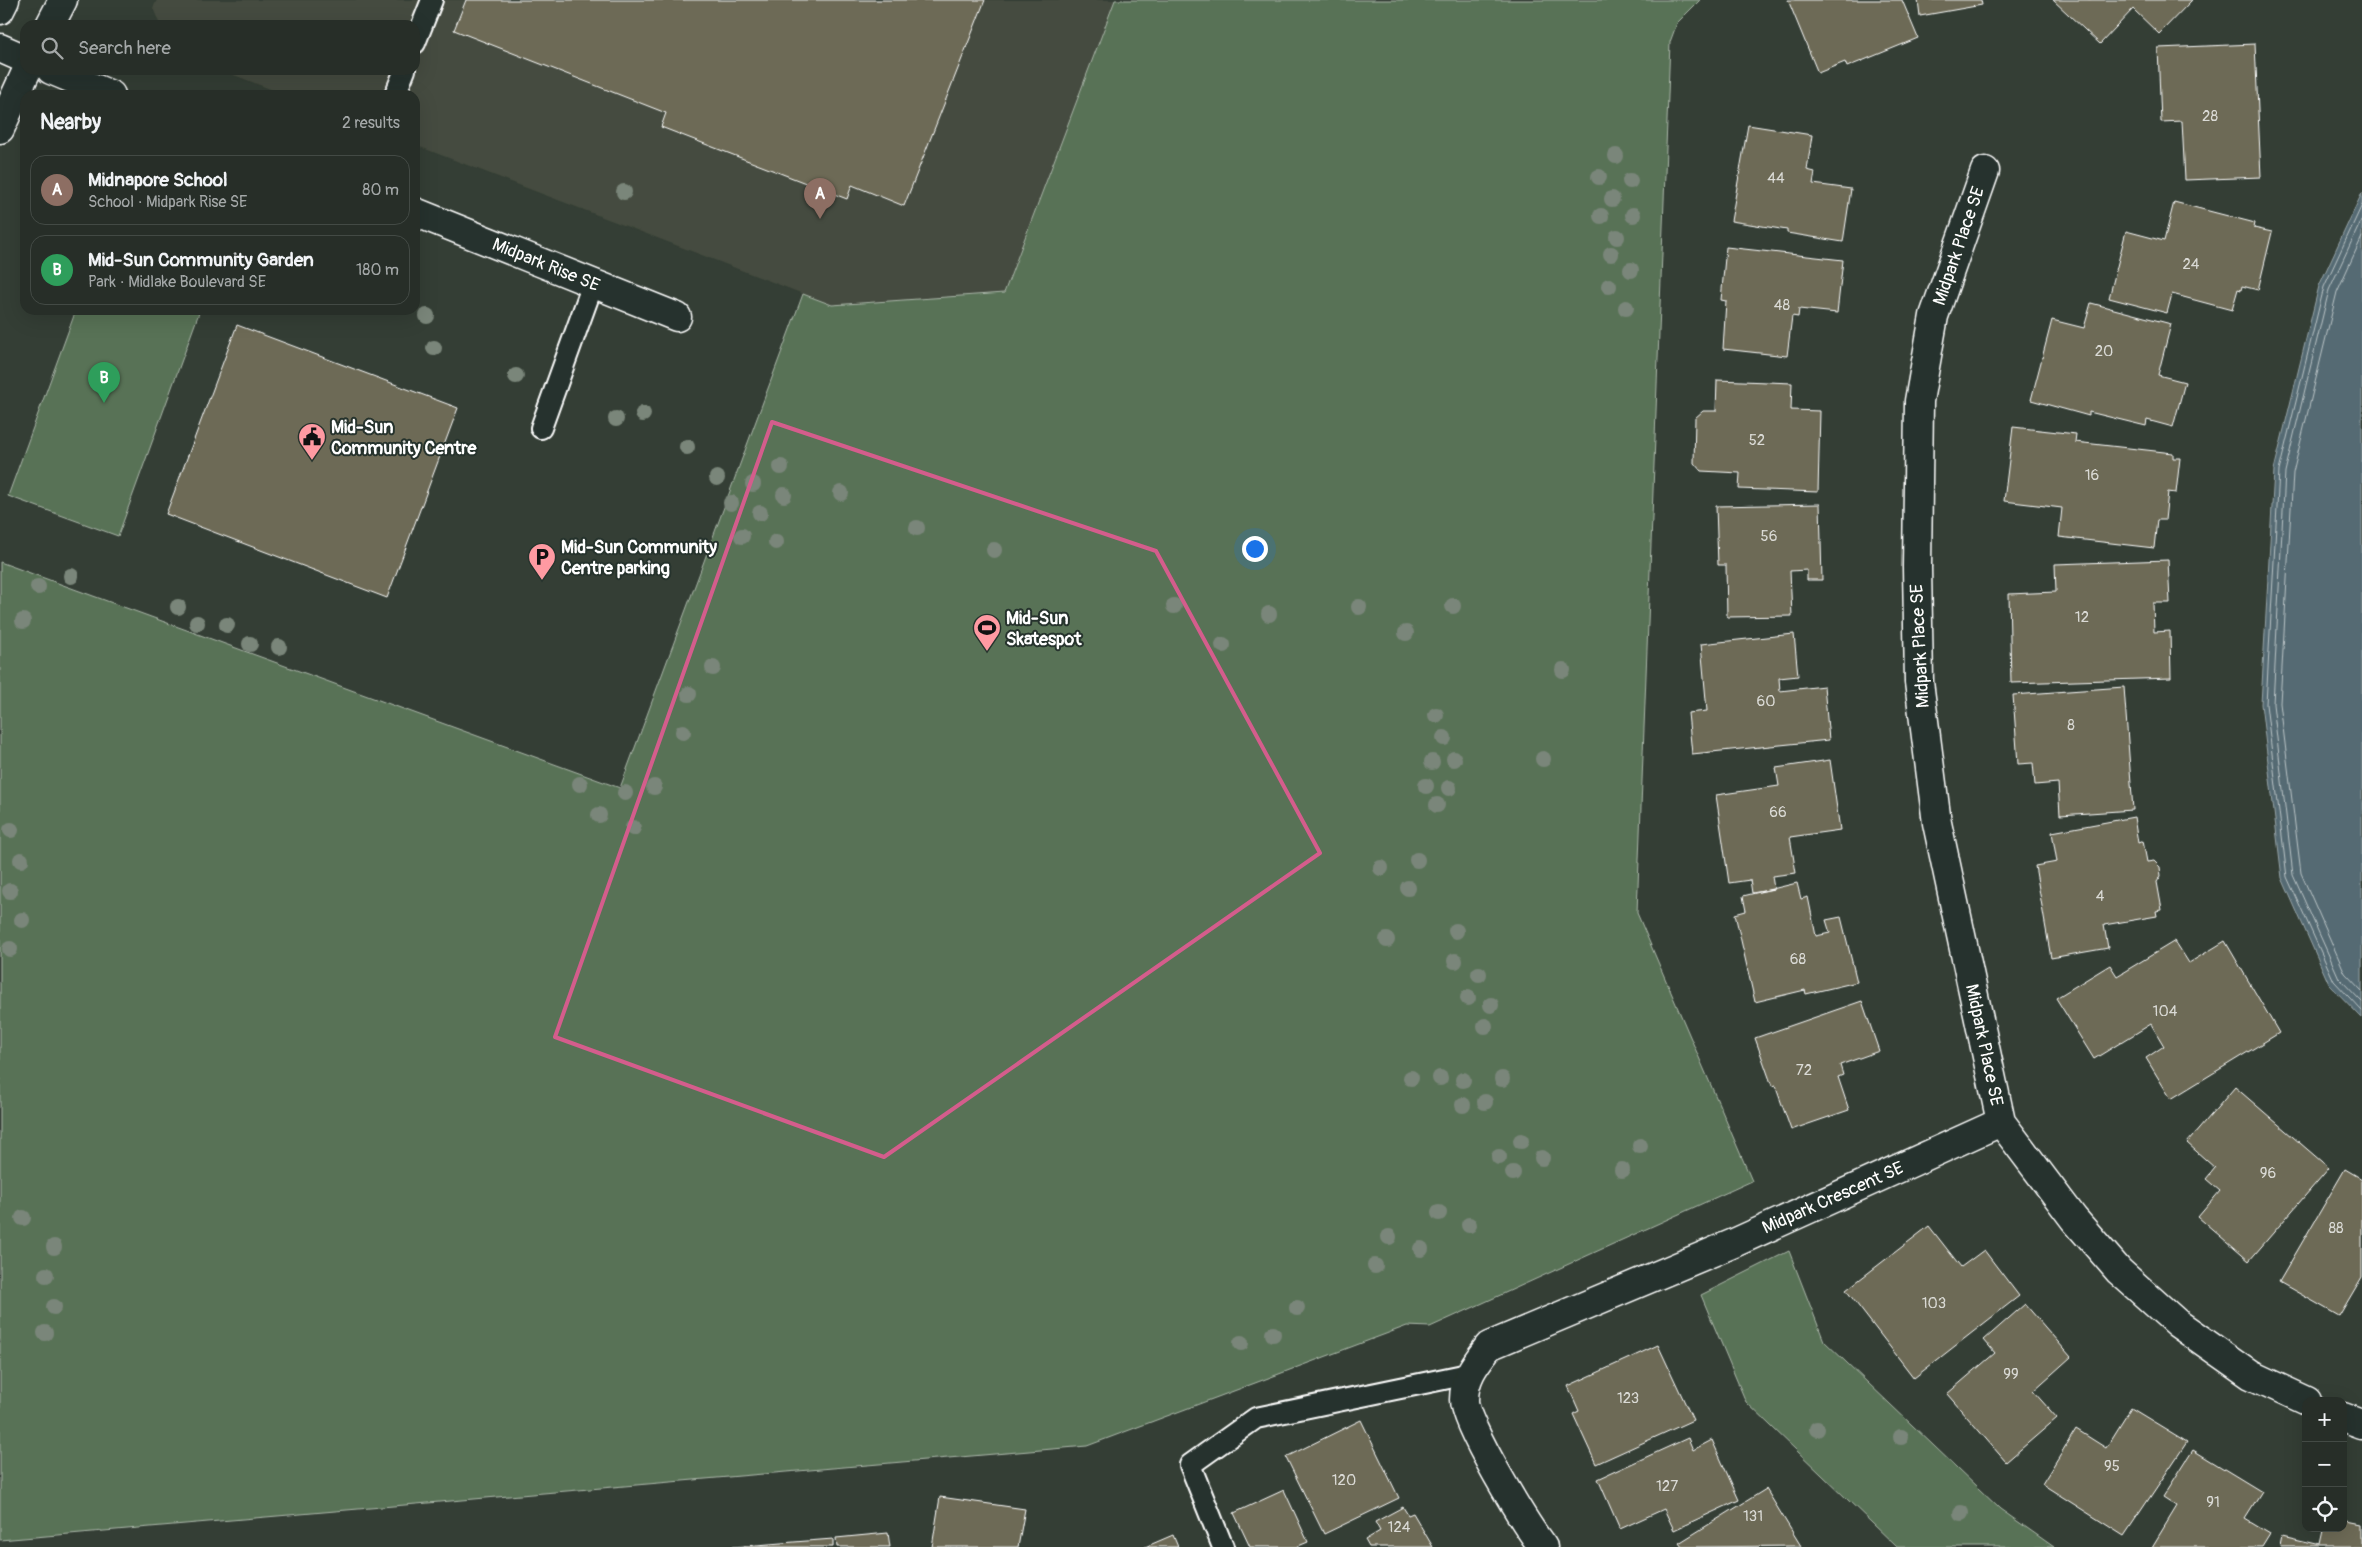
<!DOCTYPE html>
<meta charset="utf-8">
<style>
body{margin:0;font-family:Pangolin,sans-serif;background:#2f3630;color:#f1f3f6}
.controls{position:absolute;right:15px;bottom:15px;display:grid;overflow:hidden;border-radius:10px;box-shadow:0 5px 20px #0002}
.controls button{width:45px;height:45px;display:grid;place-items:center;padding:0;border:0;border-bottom:1px solid #434a45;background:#272e28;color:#f1f3f6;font:25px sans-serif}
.you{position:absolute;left:1254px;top:548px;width:18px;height:18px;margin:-12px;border:4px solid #fff;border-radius:50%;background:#1a73e8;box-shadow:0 0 0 8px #1a73e833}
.badge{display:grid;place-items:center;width:32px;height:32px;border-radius:50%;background:#95b2f1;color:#fff;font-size:16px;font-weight:700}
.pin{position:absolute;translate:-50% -41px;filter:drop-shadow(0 1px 2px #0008)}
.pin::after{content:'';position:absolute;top:26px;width:18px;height:15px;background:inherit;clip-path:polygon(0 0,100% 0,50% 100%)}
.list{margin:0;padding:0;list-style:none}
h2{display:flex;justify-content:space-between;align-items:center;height:65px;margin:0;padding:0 20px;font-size:21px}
h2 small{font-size:16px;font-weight:400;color:#a4a8a8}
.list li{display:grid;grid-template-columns:32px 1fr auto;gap:15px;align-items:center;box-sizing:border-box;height:70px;margin:0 10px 10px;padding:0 10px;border:1px solid #434a45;border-radius:15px}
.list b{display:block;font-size:19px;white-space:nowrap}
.list p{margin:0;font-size:16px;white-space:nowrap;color:#a4a8a8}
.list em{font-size:16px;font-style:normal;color:#a4a8a8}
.icon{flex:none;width:28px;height:28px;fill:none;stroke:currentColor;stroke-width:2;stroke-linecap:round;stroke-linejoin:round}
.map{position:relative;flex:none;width:2362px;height:1547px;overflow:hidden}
.search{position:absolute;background:#272e28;box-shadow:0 5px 20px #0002;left:20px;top:20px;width:400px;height:55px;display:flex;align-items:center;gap:12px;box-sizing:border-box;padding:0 18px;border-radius:15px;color:#a4a8a8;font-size:19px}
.panel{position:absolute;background:#272e28;box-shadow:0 5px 20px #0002;left:20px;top:90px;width:400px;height:225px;border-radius:15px}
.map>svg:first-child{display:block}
.built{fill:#454c3f}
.green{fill:#597257;stroke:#acb8ab}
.water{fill:#556b73;stroke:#99a6ab}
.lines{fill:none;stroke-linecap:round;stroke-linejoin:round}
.shore{stroke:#bbc4c7;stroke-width:1}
.building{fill:#6d6b56;stroke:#fff}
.service-casing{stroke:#fff;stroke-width:24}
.minor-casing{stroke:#fff;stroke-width:31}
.tertiary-casing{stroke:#fff;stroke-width:31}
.service{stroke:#26332d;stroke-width:20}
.minor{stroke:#26332d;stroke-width:28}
.tertiary{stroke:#26332d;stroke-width:28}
.tree{fill:#7a867a}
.marked{fill:none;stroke:#d45d8c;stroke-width:4;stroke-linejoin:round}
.labels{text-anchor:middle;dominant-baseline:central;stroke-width:4;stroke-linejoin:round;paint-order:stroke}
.number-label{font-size:15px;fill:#dadad5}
.street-label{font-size:18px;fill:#fff;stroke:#26332d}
.poi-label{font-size:18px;font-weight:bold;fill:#fff;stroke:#26332d;text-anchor:start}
</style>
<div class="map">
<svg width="2362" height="1547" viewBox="0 0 2362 1547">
<rect width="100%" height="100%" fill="#343e35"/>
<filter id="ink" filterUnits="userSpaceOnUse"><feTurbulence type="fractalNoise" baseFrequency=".02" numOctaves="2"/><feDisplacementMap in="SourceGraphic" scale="10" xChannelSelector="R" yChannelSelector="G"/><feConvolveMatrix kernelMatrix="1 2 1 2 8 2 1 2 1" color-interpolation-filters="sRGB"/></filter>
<g filter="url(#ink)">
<path class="built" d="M157,0H1115L1004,293L832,305L415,145V95H286L221,70H415V25H160L153,8Z"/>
<path class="green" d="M1115,0H1700L1677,23L1670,42L1637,913L1752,1181L1430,1327L1407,1326L1087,1446L0,1540V562L620,788L803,294L832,305L1004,293Z
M76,310H200L118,536L8,496Z
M1789,1251L1824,1341L2000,1509L2054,1547H1897L1746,1402L1701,1295Z"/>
<path class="water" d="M2362,193V1018L2329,984L2282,878L2261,704L2274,470L2319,286Z"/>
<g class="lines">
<path class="shore" d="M2362,205L2324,287L2279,471L2266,704L2287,877L2334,981L2362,1011
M2362,219L2329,290L2285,472L2273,704L2293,875L2339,978L2362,1002
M2362,237L2337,292L2293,473L2280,703L2301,873L2345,973L2362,991"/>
</g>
<path class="building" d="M466,0H985L904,206L852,185L847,199L661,127L666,113L454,30Z
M1788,0H1902L1918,38L1847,67L1845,62L1818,73Z
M1918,0H1981L1982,5L1920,16Z
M2053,0H2192L2159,34L2133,9L2100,44Z
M2255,44L2261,177L2185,180L2182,121L2161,122L2158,48Z
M1748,125L1812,135L1807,170L1815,172L1813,184L1851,189L1843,242L1787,233V230L1731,221Z
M2174,202L2255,223L2254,228L2272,232L2258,290L2242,286L2241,290L2238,289L2232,310L2172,294L2167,313L2109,298L2126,231L2164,241Z
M1726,247L1843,260L1837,313L1799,309L1798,317L1792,316L1787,356L1723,349L1726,301L1721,300Z
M2091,303L2171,324L2158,375L2185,382L2173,427L2147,420L2146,426L2089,412V416L2031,400L2052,320L2084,328Z
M237,325L458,408L387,598L166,514Z
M1717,380L1792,383L1791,410L1820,411L1818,492L1739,489L1740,473L1701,471L1694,463L1695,418L1703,411H1716Z
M2013,427L2076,434L2075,442L2173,453V458H2180L2176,493L2168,492L2165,520H2157L2154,548L2059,537L2062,508L2004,501Z
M1820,504L1822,580H1807V570L1790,571L1792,616L1727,617L1726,565H1718L1716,506Z
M2168,560L2170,603H2153L2154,632L2170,631L2171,678L2011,683L2009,594L2056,592L2055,564Z
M1794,634L1798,676L1779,678L1780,691L1824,686L1829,740L1692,754L1688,713L1707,711L1701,644Z
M2124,687L2133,810L2060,815L2058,783L2035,785L2033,763L2018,764L2013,695Z
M1830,760L1840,830L1790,837L1796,873L1772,876L1774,889L1752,893L1750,880L1729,883L1716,795L1779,786L1776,768Z
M2134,817L2138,843L2143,841L2147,862L2154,861L2160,867L2161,876L2157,882L2162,910L2156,911L2157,916L2104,925L2108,948L2051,958L2035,866L2057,862L2052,832Z
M1797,883L1801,899L1808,897L1816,936L1830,933L1826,920L1841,917L1857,982L1806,994L1805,990L1755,1002L1735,914L1746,911L1743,896Z
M2175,941L2189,963L2225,941L2279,1033L2171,1099L2146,1058L2164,1046L2151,1024L2094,1059L2056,998L2110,965L2117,976Z
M1862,1001L1879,1051L1840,1065L1843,1075L1838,1077L1849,1110L1791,1130L1775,1085L1772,1086L1755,1038Z
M2235,1087L2329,1168L2249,1261L2198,1217L2220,1191L2206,1179L2215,1168L2187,1143Z
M2345,1169L2362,1179V1277L2339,1316L2279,1282Z
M1929,1226L1961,1267L1984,1250L2019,1296L1914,1378L1846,1290Z
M2025,1304L2071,1357L2033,1391L2057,1418L2006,1462L1947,1394L1995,1353L1984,1340Z
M1658,1345L1693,1420L1596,1464L1573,1414L1579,1411L1568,1386Z
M2131,1408L2187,1442L2124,1536L2042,1484L2076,1429L2106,1448Z
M1361,1420L1399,1498L1324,1534L1286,1457Z
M1688,1438L1693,1450L1712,1440L1739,1500L1674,1530L1664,1509L1620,1529L1598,1479Z
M2193,1450L2262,1492L2245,1519L2270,1534L2262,1547H2152L2177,1506L2163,1497Z
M1766,1489L1801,1546L1682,1547L1679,1543Z
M1284,1490L1308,1542L1296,1547H1250L1234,1513Z
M940,1497L1025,1509L1018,1547H932Z
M1403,1507L1408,1515L1413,1513L1433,1547H1369L1365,1540L1380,1531L1375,1522Z
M2343,1519L2362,1523V1547H2280L2282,1537L2321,1546L2325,1528H2343Z
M888,1533L890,1547H837L836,1538Z
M1173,1535L1178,1547H1145Z
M833,1539V1547H732L781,1543Z"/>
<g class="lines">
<defs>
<path id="service" d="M415,43L432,0
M395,95L405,70
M541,428L593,284
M1223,1547L1190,1465L1256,1418L1468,1374"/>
<path id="minor" d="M0,48L25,59
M51,70L111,95
M1985,171L1934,316L1919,401L1917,567L1919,682L1937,823L2001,1122
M415,212L677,317
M2343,1417L2362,1424
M1543,1547C1526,1525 1464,1424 1464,1400C1464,1377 1476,1363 1489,1346L1734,1243L2001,1122L2074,1219L2119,1271L2177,1323L2251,1375L2307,1401"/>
<path id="tertiary" d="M0,10L5,0
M50,25L63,0
M0,129L27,70"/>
</defs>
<use href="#service" class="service-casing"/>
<use href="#minor" class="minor-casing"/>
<use href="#tertiary" class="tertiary-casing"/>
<use href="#service" class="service"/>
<use href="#minor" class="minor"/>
<use href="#tertiary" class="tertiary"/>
</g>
<g class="tree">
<circle cx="1616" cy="156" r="8"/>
<circle cx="1599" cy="177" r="8"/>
<circle cx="1630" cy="181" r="8"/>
<circle cx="624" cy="192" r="8"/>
<circle cx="1612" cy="199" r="8"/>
<circle cx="1633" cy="215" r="8"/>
<circle cx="1601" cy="216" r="8"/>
<circle cx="1617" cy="237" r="8"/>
<circle cx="1611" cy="254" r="8"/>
<circle cx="1631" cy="270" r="8"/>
<circle cx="1609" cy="286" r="8"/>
<circle cx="1626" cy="308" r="8"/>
<circle cx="427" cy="316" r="8"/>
<circle cx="434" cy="348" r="8"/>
<circle cx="516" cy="376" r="8"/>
<circle cx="643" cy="414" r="8"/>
<circle cx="616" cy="419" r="8"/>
<circle cx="687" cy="447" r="8"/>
<circle cx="781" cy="467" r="8"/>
<circle cx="717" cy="478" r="8"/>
<circle cx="753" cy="484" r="8"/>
<circle cx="841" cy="493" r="8"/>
<circle cx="784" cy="495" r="8"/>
<circle cx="731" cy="503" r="8"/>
<circle cx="760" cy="513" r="8"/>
<circle cx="917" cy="528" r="8"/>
<circle cx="742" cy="536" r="8"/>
<circle cx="776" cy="542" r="8"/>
<circle cx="994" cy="550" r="8"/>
<circle cx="71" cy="576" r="8"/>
<circle cx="38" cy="587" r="8"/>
<circle cx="1174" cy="606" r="8"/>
<circle cx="1453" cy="606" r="8"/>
<circle cx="178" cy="607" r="8"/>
<circle cx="1359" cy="607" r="8"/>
<circle cx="1269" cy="614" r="8"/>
<circle cx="23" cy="621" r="8"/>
<circle cx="197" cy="623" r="8"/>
<circle cx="227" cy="625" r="8"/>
<circle cx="1406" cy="633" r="8"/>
<circle cx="250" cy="644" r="8"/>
<circle cx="1223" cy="645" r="8"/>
<circle cx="279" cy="647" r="8"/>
<circle cx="713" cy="668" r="8"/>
<circle cx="1563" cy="670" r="8"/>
<circle cx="689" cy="694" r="8"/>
<circle cx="1436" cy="715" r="8"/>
<circle cx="683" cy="732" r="8"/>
<circle cx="1444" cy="738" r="8"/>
<circle cx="1454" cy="759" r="8"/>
<circle cx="1543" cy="759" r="8"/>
<circle cx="1432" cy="762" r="8"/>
<circle cx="580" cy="784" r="8"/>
<circle cx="1426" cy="786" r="8"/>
<circle cx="654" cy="787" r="8"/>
<circle cx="1449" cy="788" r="8"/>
<circle cx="625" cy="793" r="8"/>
<circle cx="1437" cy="805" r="8"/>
<circle cx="599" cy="815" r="8"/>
<circle cx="633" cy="828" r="8"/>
<circle cx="11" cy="830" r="8"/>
<circle cx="21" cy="860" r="8"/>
<circle cx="1417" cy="860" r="8"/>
<circle cx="1381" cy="868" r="8"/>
<circle cx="1408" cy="888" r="8"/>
<circle cx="10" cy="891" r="8"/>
<circle cx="22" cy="920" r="8"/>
<circle cx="1456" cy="931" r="8"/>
<circle cx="1387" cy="940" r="8"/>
<circle cx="10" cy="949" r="8"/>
<circle cx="1455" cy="961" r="8"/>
<circle cx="1479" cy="974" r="8"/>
<circle cx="1468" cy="998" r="8"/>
<circle cx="1491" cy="1005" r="8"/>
<circle cx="1485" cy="1026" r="8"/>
<circle cx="1411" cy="1078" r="8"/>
<circle cx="1440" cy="1078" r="8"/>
<circle cx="1502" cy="1079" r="8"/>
<circle cx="1463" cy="1080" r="8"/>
<circle cx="1485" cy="1102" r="8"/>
<circle cx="1463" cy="1105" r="8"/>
<circle cx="1521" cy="1141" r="8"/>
<circle cx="1640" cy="1146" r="8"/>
<circle cx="1499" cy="1157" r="8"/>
<circle cx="1542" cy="1158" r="8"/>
<circle cx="1622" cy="1170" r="8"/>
<circle cx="1513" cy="1173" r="8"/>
<circle cx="1439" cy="1213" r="8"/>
<circle cx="23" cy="1218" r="8"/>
<circle cx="1469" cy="1225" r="8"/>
<circle cx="1389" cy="1237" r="8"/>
<circle cx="54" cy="1247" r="8"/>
<circle cx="1421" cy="1249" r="8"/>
<circle cx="1375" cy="1266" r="8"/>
<circle cx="46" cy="1275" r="8"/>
<circle cx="54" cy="1307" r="8"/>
<circle cx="1297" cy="1308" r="8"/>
<circle cx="45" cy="1333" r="8"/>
<circle cx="1273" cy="1334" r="8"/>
<circle cx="1241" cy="1343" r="8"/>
<circle cx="1817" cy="1429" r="8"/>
<circle cx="1901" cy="1437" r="8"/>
<circle cx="1961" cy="1513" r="8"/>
</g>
</g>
<path class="marked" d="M772,422L1156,551L1320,853L884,1157L555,1037Z"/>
<defs>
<symbol id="civic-pin" viewBox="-11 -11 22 30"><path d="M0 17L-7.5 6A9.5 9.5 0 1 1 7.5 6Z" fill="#ff9aa2" stroke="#26332d"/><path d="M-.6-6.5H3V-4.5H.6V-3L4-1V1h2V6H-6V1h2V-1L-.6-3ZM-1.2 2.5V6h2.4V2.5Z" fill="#111"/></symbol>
<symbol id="parking-pin" viewBox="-11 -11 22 30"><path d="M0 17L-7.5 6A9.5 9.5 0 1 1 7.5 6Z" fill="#ff9aa2" stroke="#26332d"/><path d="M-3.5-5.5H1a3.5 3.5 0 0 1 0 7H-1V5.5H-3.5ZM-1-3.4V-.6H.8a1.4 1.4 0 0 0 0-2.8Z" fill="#111"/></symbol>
<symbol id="stadium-pin" viewBox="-11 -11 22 30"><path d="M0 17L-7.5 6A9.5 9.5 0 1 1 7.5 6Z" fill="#ff9aa2" stroke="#26332d"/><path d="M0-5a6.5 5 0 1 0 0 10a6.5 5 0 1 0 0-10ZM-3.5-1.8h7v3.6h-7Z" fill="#111"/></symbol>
</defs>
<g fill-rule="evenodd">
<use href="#civic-pin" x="296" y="421" width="32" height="43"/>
<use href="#parking-pin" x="526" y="541" width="32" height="43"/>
<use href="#stadium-pin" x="971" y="612" width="32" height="43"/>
</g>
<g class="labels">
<g class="number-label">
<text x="2210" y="116">28</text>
<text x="1776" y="178">44</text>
<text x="2191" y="264">24</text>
<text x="1782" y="305">48</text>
<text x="2104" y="351">20</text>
<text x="1757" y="440">52</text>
<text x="2092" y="475">16</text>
<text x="1769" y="536">56</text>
<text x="2082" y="617">12</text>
<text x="1766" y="701">60</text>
<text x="2071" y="725">8</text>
<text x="1778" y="812">66</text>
<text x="2100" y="896">4</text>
<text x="1798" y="959">68</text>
<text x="2165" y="1011">104</text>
<text x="1804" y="1070">72</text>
<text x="2268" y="1173">96</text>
<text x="2336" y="1228">88</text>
<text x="1934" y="1303">103</text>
<text x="2011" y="1374">99</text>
<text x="1628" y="1398">123</text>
<text x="2112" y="1466">95</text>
<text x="1344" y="1480">120</text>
<text x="1667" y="1486">127</text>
<text x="2213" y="1502">91</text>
<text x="1753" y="1516">131</text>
<text x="1399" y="1527">124</text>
</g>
<g class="street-label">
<text transform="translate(1959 246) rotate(-71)">Midpark Place SE</text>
<text transform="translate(546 265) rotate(22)">Midpark Rise SE</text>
<text transform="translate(1920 646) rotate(-93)">Midpark Place SE</text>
<text transform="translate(1984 1045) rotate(78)">Midpark Place SE</text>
<text transform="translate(1833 1198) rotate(-24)">Midpark Crescent SE</text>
</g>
<g class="poi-label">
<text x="331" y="427">Mid-Sun<tspan x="331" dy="21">Community Centre</tspan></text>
<text x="561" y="547">Mid-Sun Community<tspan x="561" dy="21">Centre parking</tspan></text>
<text x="1006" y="618">Mid-Sun<tspan x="1006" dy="21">Skatespot</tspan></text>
</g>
</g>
</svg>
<div class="controls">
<button>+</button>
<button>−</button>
<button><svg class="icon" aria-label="locate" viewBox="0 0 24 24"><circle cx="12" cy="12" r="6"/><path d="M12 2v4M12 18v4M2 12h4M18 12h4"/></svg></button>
</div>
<div class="you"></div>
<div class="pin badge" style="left:820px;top:219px;background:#8d6e63">A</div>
<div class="pin badge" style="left:104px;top:403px;background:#2e9e5b">B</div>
<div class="search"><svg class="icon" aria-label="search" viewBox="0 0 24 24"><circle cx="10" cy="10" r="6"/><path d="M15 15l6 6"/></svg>Search here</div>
<section class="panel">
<h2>Nearby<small>2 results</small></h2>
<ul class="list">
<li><span class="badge" style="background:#8d6e63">A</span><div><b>Midnapore School</b><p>School · Midpark Rise SE</p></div><em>80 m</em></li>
<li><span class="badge" style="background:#2e9e5b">B</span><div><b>Mid-Sun Community Garden</b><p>Park · Midlake Boulevard SE</p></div><em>180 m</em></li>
</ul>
</section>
</div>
